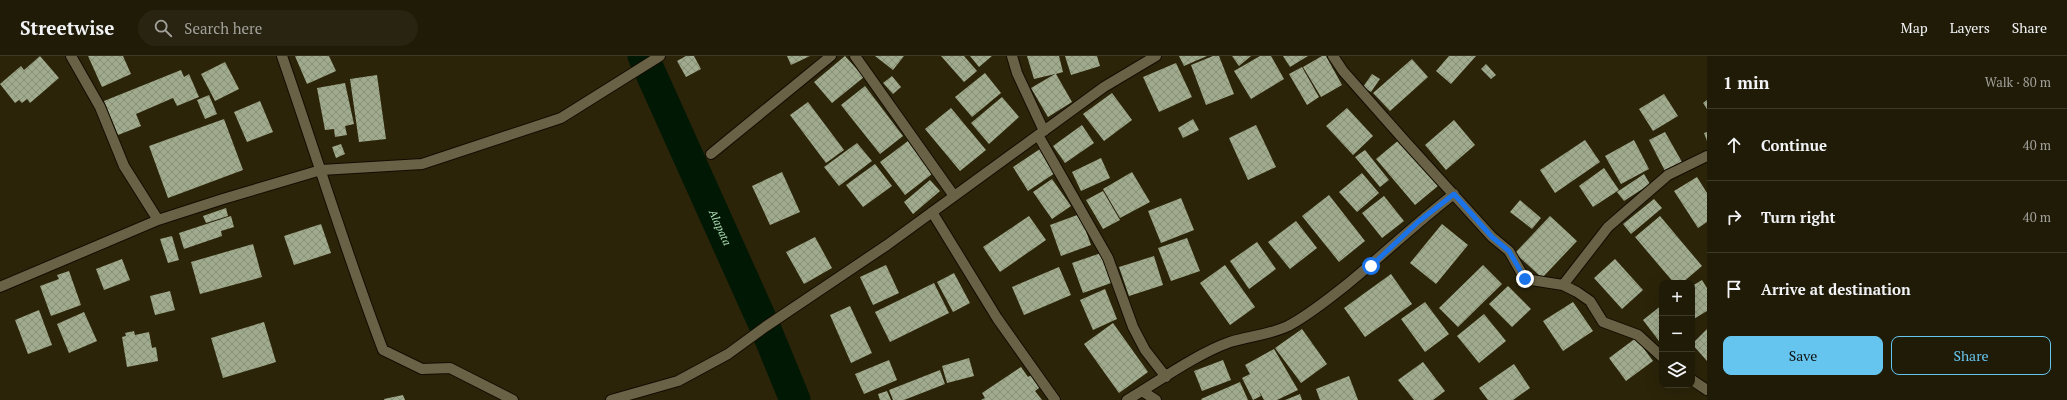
<!DOCTYPE html>
<meta charset="utf-8">
<style>
body{margin:0;font-family:"PT Serif",serif;background:#282411;color:#f1f3f6}
.controls{position:absolute;right:12px;bottom:12px;display:grid;overflow:hidden;border-radius:8px;box-shadow:0 4px 16px #0002}
.controls button{width:36px;height:36px;display:grid;place-items:center;padding:0;border:0;border-bottom:1px solid #3d3928;background:#201b07;color:#f1f3f6;font:20px sans-serif}
.stop{position:absolute;width:12px;height:12px;margin:-9px;border:3px solid #1a73e8;border-radius:50%;background:#fff}
.stop.end{background:#1a73e8;border-color:#fff;box-shadow:0 1px 4px #0008}
.list{margin:0;padding:0;list-style:none}
h2{display:flex;justify-content:space-between;align-items:center;height:52px;margin:0;padding:0 16px;font-size:17px}
h2 small{font-size:13px;font-weight:400;color:#a2a19b}
.list li{display:grid;grid-template-columns:26px 1fr auto;gap:12px;align-items:center;box-sizing:border-box;height:72px;padding:0 16px;border-top:1px solid #3d3928}
.list b{display:block;font-size:15px;white-space:nowrap}
.list em{font-size:13px;font-style:normal;color:#a2a19b}
.actions{display:flex;gap:8px;padding:12px 16px}
.actions a{flex:1;padding:9px 0;border:1px solid #65c5ee;border-radius:8px;text-align:center;font-size:14px;color:#65c5ee}
.actions .main{background:#65c5ee;color:#111}
.icon{flex:none;width:22px;height:22px;fill:none;stroke:currentColor;stroke-width:2;stroke-linecap:round;stroke-linejoin:round}
.map{position:relative;flex:none;width:1707px;height:344px;overflow:hidden}
header{display:flex;align-items:center;gap:24px;box-sizing:border-box;height:56px;padding:0 20px;background:#201b07;border-bottom:1px solid #3d3928}
header strong{font-size:19px}
nav{display:flex;gap:22px;margin-inline-start:auto;font-size:14px}
.search{width:280px;height:36px;background:#282411;display:flex;align-items:center;gap:10px;box-sizing:border-box;padding:0 14px;border-radius:22px;color:#a2a19b;font-size:15px}
main{display:flex}
aside{flex:1;background:#201b07}
.map>svg:first-child{display:block}
.lines{fill:none;stroke-linecap:round;stroke-linejoin:round}
.river{stroke:#011805;stroke-width:31}
.building{fill:url(#building-cross-hatch)}
.minor-casing{stroke:#130d00;stroke-width:12}
.minor{stroke:#6a6246;stroke-width:10}
.route{stroke:#1a73e8;stroke-width:5}
.labels{text-anchor:middle;dominant-baseline:central;stroke-width:4;stroke-linejoin:round;paint-order:stroke}
.water-label{font-size:11px;font-style:italic;fill:#b3e6ba;stroke:#211a01}
</style>
<header>
<strong>Streetwise</strong>
<div class="search"><svg class="icon" aria-label="search" viewBox="0 0 24 24"><circle cx="10" cy="10" r="6"/><path d="M15 15l6 6"/></svg>Search here</div>
<nav><a>Map</a><a>Layers</a><a>Share</a></nav>
</header>
<main>
<div class="map">
<svg width="1707" height="344" viewBox="0 0 1707 344">
<defs>
<pattern id="building-cross-hatch" width="8" height="8" patternUnits="userSpaceOnUse"><rect width="8" height="8" fill="#a0aa8c"/><path d="M0 0l8 8M0 8l8-8" fill="none" stroke="#888f78"/></pattern>
</defs>
<rect width="100%" height="100%" fill="#2b2409"/>
<g class="lines">
<path class="river" id="s1" d="M643,0L765,271L795,344"/>
</g>
<path class="building" d="M40,0L59,22L30,47L27,43L22,47L19,44L15,47L0,28L21,10L24,14Z
M88,0H123L131,18L102,31Z
M295,0H329L336,15L307,28Z
M686,0H694L701,13L686,21L677,5Z
M787,0H810L791,9Z
M845,0L864,21L832,47L814,26Z
M875,0H904L893,14Z
M941,0H964L977,15L964,26Z
M970,0H992L979,11Z
M1027,0H1059L1063,16L1056,18L1072,46L1048,61L1031,32L1055,18L1034,23Z
M1065,0H1097L1100,10L1071,19Z
M1179,0H1207L1184,10Z
M1213,0H1219L1234,38L1206,49L1191,9Z
M1232,0H1251L1239,10Z
M1260,0H1271L1284,23L1251,43L1234,15Z
M1283,0H1308L1290,11Z
M1322,0H1326L1342,29L1321,41L1303,11Z
M1449,0H1476L1451,28L1436,15Z
M1412,3L1428,21L1390,55L1373,37Z
M225,6L239,33L215,45L201,18Z
M1176,7L1192,41L1159,56L1143,21Z
M1486,8L1496,19L1491,23L1481,13Z
M1302,11L1319,41L1307,49L1289,18Z
M181,14L184,21L189,18L199,41L177,50L173,42L136,58L141,70L118,79L104,45Z
M985,17L1001,37L972,61L955,41Z
M1372,18L1380,23L1371,36L1363,31Z
M377,19L386,83L359,86L350,23Z
M892,20L901,31L893,38L883,27Z
M345,27L354,68L345,70L347,79L335,81L334,73L325,74L317,32Z
M865,30L903,80L880,98L841,49Z
M1112,37L1132,64L1104,85L1083,58Z
M1664,38L1678,60L1653,75L1639,53Z
M209,39L217,58L205,63L197,44Z
M1002,41L1019,61L989,88L971,67Z
M1707,44V53L1703,47Z
M260,45L273,76L247,86L234,56Z
M808,46L844,94L826,107L790,59Z
M951,52L986,94L960,115L925,73Z
M1347,52L1373,80L1353,99L1326,70Z
M224,63L243,114L168,142L149,90Z
M1193,63L1199,74L1183,82L1178,72Z
M1454,64L1475,89L1446,114L1425,89Z
M1082,69L1094,87L1065,107L1053,90Z
M1256,69L1276,111L1248,124L1229,82Z
M1665,76L1682,106L1665,115L1649,84Z
M1707,76V85L1704,77Z
M1399,84L1438,130L1415,149L1376,103Z
M1585,84L1600,106L1555,137L1540,114Z
M1634,84L1649,113L1621,128L1605,100Z
M908,85L932,118L905,139L880,106Z
M857,87L872,105L839,130L824,111Z
M341,88L345,98L336,102L332,91Z
M1043,91L1058,115L1028,135L1013,111Z
M1365,94L1389,124L1380,131L1355,101Z
M1101,102L1110,122L1081,135L1072,116Z
M875,108L892,130L863,151L846,129Z
M1604,112L1619,134L1593,151L1579,130Z
M782,116L800,156L770,169L752,130Z
M1132,116L1150,146L1120,162L1103,133Z
M1362,117L1379,137L1357,156L1339,136Z
M1644,118L1650,128L1624,145L1617,136Z
M1697,121L1707,137V166L1698,172L1674,135Z
M1052,123L1071,150L1052,163L1033,136Z
M930,124L940,135L913,158L904,146Z
M1103,135L1120,164L1103,173L1086,144Z
M1329,139L1365,185L1339,206L1302,160Z
M1384,140L1404,165L1382,182L1362,157Z
M1181,142L1194,174L1161,187L1148,155Z
M1654,143L1662,152L1631,178L1623,168Z
M1520,144L1541,162L1532,173L1510,156Z
M226,152L228,160L206,167L203,160Z
M1080,158L1091,189L1061,200L1050,169Z
M231,160L234,171L221,175L222,180L184,193L179,177Z
M1029,160L1046,184L1000,216L983,191Z
M1550,160L1577,185L1542,222L1515,197Z
M1660,160L1702,210L1682,227H1674L1635,181Z
M1296,165L1317,192L1290,213L1268,186Z
M321,168L331,197L294,209L284,180Z
M1442,168L1468,189L1436,228L1410,207Z
M172,180L179,204L168,207L160,183Z
M815,181L832,212L804,228L786,196Z
M1187,182L1200,215L1171,225L1158,192Z
M1257,186L1276,213L1249,233L1230,205Z
M253,188L262,221L200,238L191,206Z
M1101,197L1111,227L1083,237L1072,207Z
M1154,200L1163,229L1129,240L1119,211Z
M122,203L130,224L104,234L96,213Z
M1615,203L1643,234L1622,253L1594,222Z
M886,209L899,237L873,249L860,221Z
M1225,209L1255,251L1230,269L1200,227Z
M1483,209L1502,228L1458,271L1439,252Z
M1059,211L1071,239L1024,259L1012,231Z
M69,215L81,249L51,260L40,230L59,223L57,219Z
M954,217L970,247L953,256L937,226Z
M1391,218L1412,248L1365,281L1344,252Z
M1702,224L1707,232V255L1692,264V230Z
M934,227L949,257L890,286L875,256Z
M1508,230L1531,253L1512,271L1489,248Z
M1105,233L1117,263L1093,274L1080,244Z
M170,235L175,254L155,259L150,240Z
M1425,246L1449,278L1425,296L1401,263Z
M1573,246L1593,275L1563,295L1543,265Z
M1662,249V289L1643,264Z
M850,250L872,297L851,307L830,259Z
M39,254L52,289L28,298L15,264Z
M84,256L97,285L69,297L57,268Z
M1484,258L1506,285L1479,307L1457,280Z
M264,266L276,306L223,322L211,282Z
M1113,267L1148,316L1119,337L1084,288Z
M1302,273L1327,308L1301,327L1275,292Z
M1707,273V305L1692,288Z
M134,275L135,279L149,276L152,292L156,291L158,305L127,311L122,281L126,280L125,277Z
M1636,282L1653,305L1626,325L1609,302Z
M1274,293L1298,334L1277,344H1264L1258,333L1261,340L1253,344L1242,322L1250,318L1245,309Z
M969,302L974,320L947,327L942,310Z
M889,304L897,324L864,338L855,318Z
M1223,304L1231,324L1202,335L1194,315Z
M1423,306L1445,335L1433,344H1414L1398,324Z
M1514,308L1530,332L1513,344H1488L1479,332Z
M1021,311L1028,321L1035,317L1043,329L1035,335L1042,344H981L985,342L982,337Z
M940,314L945,328L904,344H893L889,334Z
M1349,320L1358,344H1320L1316,333Z
M1240,326L1248,344H1202L1201,343Z
M887,335L891,344H880L878,338Z
M1300,338L1302,344H1285Z
M403,339L405,344H384V343Z"/>
<g class="lines">
<defs>
<path id="minor" d="M71,0L100,51L124,110L158,164
M282,0C316,98 346,197 383,294L422,313L450,312L513,344
M855,0L954,140
M1012,0L1017,17L1044,75
M1333,0L1343,15L1404,84L1492,181L1509,195L1525,223L1563,229L1577,236L1590,245L1603,266L1638,279L1662,301
M1038,79L1108,202L1133,271L1145,294L1166,321
M711,98L831,0
M932,156L997,262L1055,344
M1563,229L1608,171L1668,119L1707,100
M0,231L158,164L223,143L321,114L422,108L561,62L660,0
M1692,324L1707,334
M1142,335L1156,344
M611,344L678,325L728,298L765,271L887,189L1104,31L1156,0
M1127,344C1158,326 1196,298 1230,286C1249,280 1269,279 1288,270C1309,259 1327,244 1345,230C1382,200 1416,167 1454,138"/>
</defs>
<use href="#minor" class="minor-casing"/>
<use href="#minor" class="minor"/>
</g>
<g class="lines">
<path class="route" d="M1371,210L1418,166L1454,138L1492,181L1509,195L1525,223"/>
</g>
<g class="labels">
<g class="water-label">
<text stroke="none"><textPath href="#s1" startOffset="188">Alapata</textPath></text>
</g>
</g>
</svg>
<div class="controls">
<button>+</button>
<button>−</button>
<button><svg class="icon" aria-label="layers" viewBox="0 0 24 24"><path d="M12 4l9 5-9 5-9-5zM3 14l9 5 9-5"/></svg></button>
</div>
<div class="stop" style="left:1371px;top:210px"></div>
<div class="stop end" style="left:1525px;top:223px"></div>
</div>
<aside>
<h2>1 min<small>Walk · 80 m</small></h2>
<ul class="list">
<li><svg class="icon" aria-label="ahead" viewBox="0 0 24 24"><path d="M12 20V5M6 11l6-6 6 6"/></svg><div><b>Continue</b></div><em>40 m</em></li>
<li><svg class="icon" aria-label="right" viewBox="0 0 24 24"><path d="M7 20v-9h11M14 6l5 5-5 5"/></svg><div><b>Turn right</b></div><em>40 m</em></li>
<li><svg class="icon" aria-label="arrive" viewBox="0 0 24 24"><path d="M6 21V4h12l-3 4 3 4H6"/></svg><div><b>Arrive at destination</b></div></li>
</ul>
<div class="actions"><a class="main">Save</a><a>Share</a></div>
</aside>
</main>
